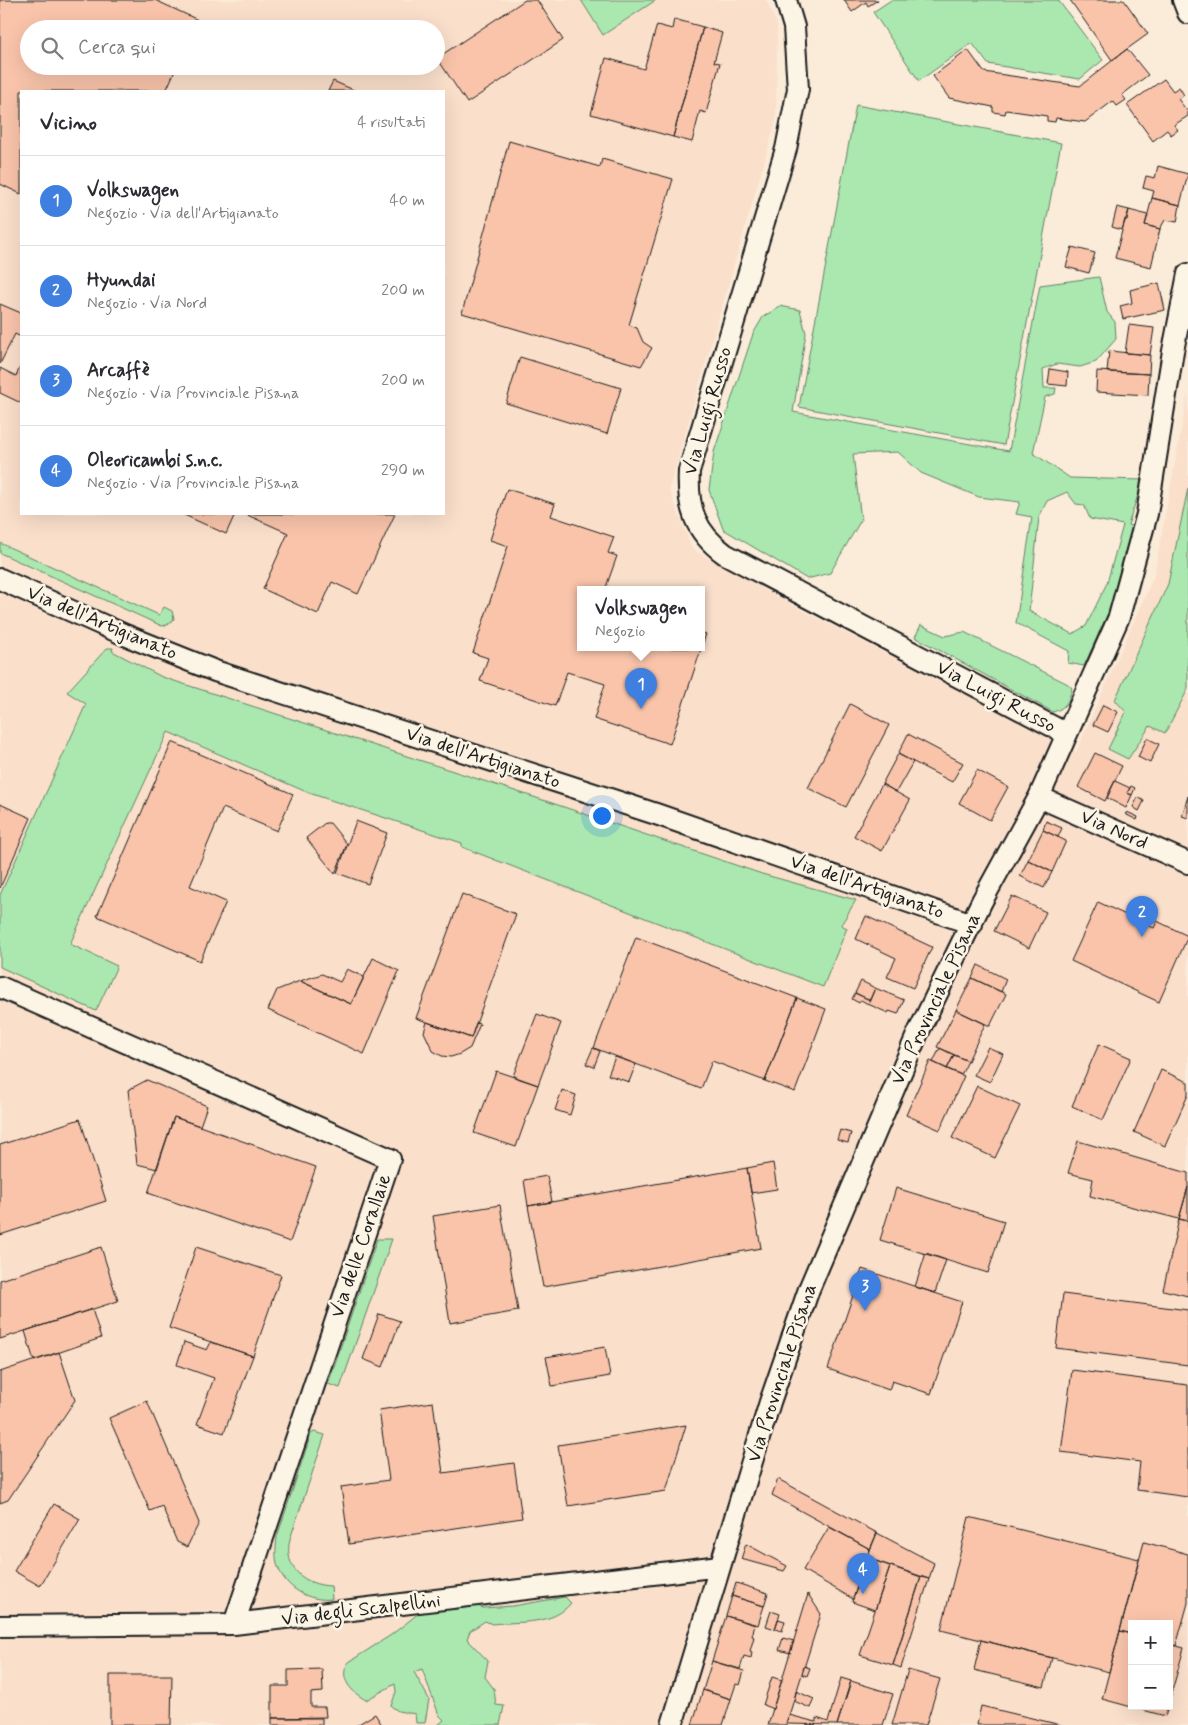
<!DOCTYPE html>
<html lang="it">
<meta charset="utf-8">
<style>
body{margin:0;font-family:Mynerve,sans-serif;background:#f7f7f7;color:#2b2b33}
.controls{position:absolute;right:15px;bottom:15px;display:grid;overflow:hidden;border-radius:0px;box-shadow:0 5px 20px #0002}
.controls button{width:45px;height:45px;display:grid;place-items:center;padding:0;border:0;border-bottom:1px solid #e1e1e2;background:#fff;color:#2b2b33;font:25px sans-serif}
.you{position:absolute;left:601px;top:815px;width:18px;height:18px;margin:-12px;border:4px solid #fff;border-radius:50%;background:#1a73e8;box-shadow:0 0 0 8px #1a73e833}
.badge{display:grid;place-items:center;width:32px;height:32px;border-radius:50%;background:#2563eb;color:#fff;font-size:16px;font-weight:700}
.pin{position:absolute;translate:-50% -41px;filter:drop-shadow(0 1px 2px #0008)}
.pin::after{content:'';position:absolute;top:26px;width:18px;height:15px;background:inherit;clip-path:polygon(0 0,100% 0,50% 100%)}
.popup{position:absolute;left:577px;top:586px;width:128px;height:65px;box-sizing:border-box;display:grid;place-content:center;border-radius:0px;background:#fff;filter:drop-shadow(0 1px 4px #0005);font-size:16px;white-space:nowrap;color:#7c7c81}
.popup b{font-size:19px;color:#2b2b33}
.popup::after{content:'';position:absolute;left:50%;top:100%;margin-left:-10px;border:10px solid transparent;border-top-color:#fff}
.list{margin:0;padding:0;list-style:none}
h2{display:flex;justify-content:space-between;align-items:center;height:65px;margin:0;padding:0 20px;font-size:21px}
h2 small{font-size:16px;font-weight:400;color:#7c7c81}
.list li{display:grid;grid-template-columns:32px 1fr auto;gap:15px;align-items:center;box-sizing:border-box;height:90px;padding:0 20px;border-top:1px solid #e1e1e2}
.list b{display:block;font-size:19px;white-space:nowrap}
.list p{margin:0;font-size:16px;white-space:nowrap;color:#7c7c81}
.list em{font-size:16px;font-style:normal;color:#7c7c81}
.icon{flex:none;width:28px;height:28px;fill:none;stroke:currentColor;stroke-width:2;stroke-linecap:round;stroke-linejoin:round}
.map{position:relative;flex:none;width:1188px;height:1725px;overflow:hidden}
.search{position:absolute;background:#fff;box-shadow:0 5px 20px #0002;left:20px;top:20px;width:425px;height:55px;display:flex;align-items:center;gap:12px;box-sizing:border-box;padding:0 18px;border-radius:28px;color:#7c7c81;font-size:19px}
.panel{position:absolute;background:#fff;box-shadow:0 5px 20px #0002;left:20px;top:90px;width:425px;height:425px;border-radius:0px}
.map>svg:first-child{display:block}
.built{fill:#fadfcb;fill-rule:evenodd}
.green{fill:#aae8b0;stroke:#638266;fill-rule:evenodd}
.building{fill:#f9c4aa;stroke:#1c1c1c}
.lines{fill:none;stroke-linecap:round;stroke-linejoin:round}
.minor-casing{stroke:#1c1c1c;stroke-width:24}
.minor{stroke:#fcf5e5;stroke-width:20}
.labels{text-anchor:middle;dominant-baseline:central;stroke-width:5;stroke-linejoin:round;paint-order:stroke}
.street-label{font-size:20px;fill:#1c1c1c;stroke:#fcf5e5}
</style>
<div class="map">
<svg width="1188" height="1725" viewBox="0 0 1188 1725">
<rect width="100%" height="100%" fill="#fbebd9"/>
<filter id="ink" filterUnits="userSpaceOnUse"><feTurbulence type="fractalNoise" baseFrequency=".02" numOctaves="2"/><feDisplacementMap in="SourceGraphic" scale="10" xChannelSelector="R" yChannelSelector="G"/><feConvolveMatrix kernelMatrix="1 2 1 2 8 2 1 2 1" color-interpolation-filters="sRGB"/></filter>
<g filter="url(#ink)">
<path class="built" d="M0,0H766L777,23L776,121L669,489L692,549L794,606L1076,752L1154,576L1188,393V1725H0ZM29,29H436V66H29ZM21,91H444V514H21ZM581,590H701V648H581ZM1132,1624H1169V1706H1132Z"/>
<path class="green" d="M581,0H656L603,35Z
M891,0H1058L1103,60L1080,79L988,64L972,43L919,81L873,12Z
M856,105L1061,143L1004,445L799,407Z
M1099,277L1107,312L1115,322L1116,339L1096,362L1080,367L1057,364L1043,369L1044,388H1056L1055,394L1045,397L1033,453L1070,478L1143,480L1128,525L1135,528L1120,586L1084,666L1068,663L1069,651L1016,623L1032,517L1016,514L1020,502L979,497L921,473L898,452L853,454L861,520L830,573L807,579L723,529L709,490L714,452L753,334L763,317L780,306L800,310L806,333L793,412L1009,451L1040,285ZM1067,492L1076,504L1084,505L1090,519L1123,525L1107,583L1086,626L1072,634L1029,611L1039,517L1047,501Z
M1188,488V689L1165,733L1150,726L1128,759L1108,749L1126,712L1115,700L1168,584Z
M0,543L159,615L164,607L172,611L174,619L167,625L162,626L0,553Z
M921,625L945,636L964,632L1068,684L1072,688C1069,701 1066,708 1053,712L915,637Z
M107,648H113L112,651L162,677L549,802L762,874L856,900L841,925L847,928L823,987L462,847V843L309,793L168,732L70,944L117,966L96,1011L0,967V895L86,704L67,692Z
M377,1239H392L340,1388L328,1384Z
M314,1432L325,1435L290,1539C283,1568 304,1585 331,1586L332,1599C309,1602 284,1588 277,1564C275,1555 276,1546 277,1537L311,1434Z
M565,1597L571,1603C553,1626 519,1621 492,1624L485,1621L470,1631L467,1639L488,1661L485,1677L494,1689L496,1705L504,1706L500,1725H438L444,1720L439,1715L422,1669L414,1672L429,1699L425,1723H416L415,1714L398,1711L391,1706L396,1692L395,1684L366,1700C352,1693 337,1677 349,1662L391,1635L428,1606L475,1605L483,1608L513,1606Z"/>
<path class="building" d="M0,0H155L198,20L194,29H29V66H177L166,91H21V194L0,184Z
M525,0H537L563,40L467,103L437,58Z
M844,0H878L868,6L866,2L852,12Z
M1070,0H1124L1148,34L1112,60Z
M674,19L703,27L673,137L591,114L606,58L644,69L657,25L672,29Z
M703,27L722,33L714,62L720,63L706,113L700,111L692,142L673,137Z
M1127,49L1148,75L1122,95L1126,100L1117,106L1113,101L1085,122L1056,118L1055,122L1047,121V116L1006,110L1005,114L993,112V107L949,98L933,76L968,50L984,72L1080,86Z
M1164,79L1173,91L1179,87L1184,95L1178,99L1188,112V116L1174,125L1178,130L1171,135L1167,130L1153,141L1127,105Z
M333,81L356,91H328Z
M509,141L600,167L602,159L673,179L629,325L637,328L643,342L652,348L641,366L462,313Z
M1158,166L1188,174L1180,205L1152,198L1154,191L1143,188L1146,176L1155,178Z
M1152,198L1180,205L1177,222L1165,220L1160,229L1145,225Z
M1117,207L1129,210L1122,230L1112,227Z
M1129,210L1148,215L1145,225L1160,229L1151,267L1115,258L1125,219L1127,220Z
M1072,247L1095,253L1089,273L1066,267Z
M1159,283L1165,310L1123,319L1120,306L1132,303L1130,290Z
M0,304L21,313V337L15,334L0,364Z
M1129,325L1154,328L1150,355L1125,353Z
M1109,351L1150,355L1149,374L1107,372Z
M520,357L621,388L607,434L506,403Z
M21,365V403L0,393V368L16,376Z
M1050,369L1068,372L1067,386L1048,384Z
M1097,371L1149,374L1148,395L1096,392Z
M507,489L555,504L551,516L614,537L608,553L617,556L605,590H581V648H701V632L706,634L670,744L594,719L605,684L567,672L555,706L480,681L488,658L473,653L508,546L490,540Z
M182,514H235L226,534Z
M245,514H395L358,594L332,582L318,614L263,589L288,533Z
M850,704L889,725L846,807L808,788Z
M1103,705L1118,712L1108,732L1093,725Z
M908,734L963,763L952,782L898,754Z
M1147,738L1159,744L1150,763L1138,757Z
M172,742L293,794L277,831L223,808L190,886L226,902L200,961L97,916Z
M1095,753L1122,766L1105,801L1078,787Z
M898,754L913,762L896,792L882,784Z
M977,770L1008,787L990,820L959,803Z
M1115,781L1130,788L1127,793L1132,795L1126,808L1107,798Z
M882,784L910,800L882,851L854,836Z
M1131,786L1135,788L1132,795L1127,793Z
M1188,796V818L1182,816Z
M1138,797L1144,801L1139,811L1133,807Z
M0,804L31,818L0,888Z
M1127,812L1138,817L1137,820L1125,814Z
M356,821L387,833L368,884L337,873Z
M1046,821L1062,828L1058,837L1043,830Z
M325,823H330L347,844L335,874L306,838Z
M1043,830L1066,841L1052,872L1028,860Z
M1028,860L1052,872L1044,888L1020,876Z
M462,894L516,914L471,1038L416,1018Z
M1012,896L1046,912L1029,948L994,931Z
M1098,902L1154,928L1157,921L1188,936L1159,1002L1071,961Z
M866,916L932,947L913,988L887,977L896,958L856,939Z
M636,937L797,998L765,1081L712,1061L701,1089L594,1048Z
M373,958L399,971L364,1054L268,1010L277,990L300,981L351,1004Z
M978,965L1006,979L1001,992L972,978Z
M347,969L364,977L351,1004L300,981L322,974L340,982Z
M972,978L1006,994L990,1026L956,1010Z
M861,981L875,988L870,1000L855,993Z
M875,988L904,1000L898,1014L889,1011L888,1013L868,1004Z
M855,993L870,1000L868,1004L861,1000L859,1003L852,999Z
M797,998L826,1009L795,1092L765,1081Z
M956,1010L985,1024L968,1061L937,1047Z
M537,1014L561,1023L538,1085L513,1076Z
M427,1022L471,1038L476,1023L480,1024L470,1048L460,1054L451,1057L442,1056L433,1051L424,1032Z
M1099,1044L1131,1058L1103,1120L1072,1106Z
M988,1047L1003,1054L990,1082L974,1075Z
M593,1048L600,1051L594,1067L586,1064Z
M940,1048L954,1055L947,1069L933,1062Z
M954,1055L968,1061L961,1075L947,1069Z
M615,1057L636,1064L629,1082L608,1075Z
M930,1061L964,1076L940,1130L906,1115Z
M1161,1070L1188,1082V1095L1165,1146L1134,1132Z
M496,1071L538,1085L516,1147L474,1133Z
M147,1080L207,1106L200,1126L174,1117L157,1169L137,1164L128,1090Z
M977,1086L1020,1106L995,1158L952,1138Z
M562,1090L576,1095L570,1115L555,1110Z
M174,1117L316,1167L290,1242L148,1193Z
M80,1119L106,1201L0,1235V1145Z
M840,1130L851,1133L848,1143L837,1140Z
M1078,1141L1188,1173V1187L1179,1219L1090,1196L1093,1179L1068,1173Z
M773,1163L777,1189L751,1193L747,1168Z
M747,1168L761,1248L543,1287L528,1206Z
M547,1176L552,1202L528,1206L524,1180Z
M1188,1187V1221L1179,1219Z
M896,1188L1004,1221L988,1273L880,1240Z
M500,1205L518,1311L450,1323L433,1216Z
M1179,1219L1188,1221V1296L1163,1290Z
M101,1247L118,1301L0,1339V1280Z
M196,1247L281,1275L253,1356L169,1328Z
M926,1253L946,1260L935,1293L915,1287Z
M862,1269L962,1302L931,1394L892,1381L889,1390L828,1369Z
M1063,1294L1188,1310V1365L1056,1348Z
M92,1309L101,1338L34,1361L25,1331Z
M379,1314L400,1321L383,1367L363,1359Z
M184,1342L207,1350L211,1342L253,1356L224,1433L197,1424L214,1378L177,1365Z
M605,1347L610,1376L552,1386L546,1357Z
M59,1352L75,1400L8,1500L0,1503V1372Z
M1072,1370L1188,1385V1497L1137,1490L1140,1462L1061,1452Z
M147,1401L199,1523L187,1547L177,1542L162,1506L150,1511L109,1418Z
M433,1402L443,1473L514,1463L522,1518L349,1544L341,1487L389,1480L379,1410Z
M686,1425L666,1491L568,1506L558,1445Z
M778,1479L877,1533L870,1549L772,1495Z
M54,1504L80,1519L40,1586L14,1571Z
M969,1517L1139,1559L1109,1672L941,1630Z
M829,1527L870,1549L853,1599L803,1570Z
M877,1533L934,1563L929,1579L867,1558Z
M1144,1542L1188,1554V1603L1176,1646L1169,1644V1624H1132V1634L1120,1631Z
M746,1544L787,1566L784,1571L741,1559Z
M867,1558L890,1566L875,1610L852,1602Z
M890,1566L921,1577L893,1665L860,1655Z
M921,1577L929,1579L901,1668L893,1665Z
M736,1583L768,1593L764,1606L732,1596Z
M808,1594L821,1614L786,1725H768Z
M732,1596L764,1606L758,1625L726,1616Z
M771,1611L780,1614L775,1629L766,1626Z
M726,1616L755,1625L752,1636L754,1637L750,1651L752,1652L751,1658L744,1656L740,1669L712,1661Z
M778,1619L785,1621L782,1631L775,1629Z
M1120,1631L1132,1634V1706H1168L1165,1716L1102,1699Z
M783,1638L794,1641L790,1653L779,1650Z
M981,1640L1052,1658L1044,1687L974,1670Z
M1169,1644L1184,1648L1169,1702Z
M712,1661L744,1671L740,1685L736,1684L731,1699L703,1690Z
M804,1666L810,1668L807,1676L802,1674Z
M322,1669L323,1692L311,1693V1707H325L326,1717L272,1718V1686H288V1670Z
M908,1670L940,1679L926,1725H892Z
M110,1675H172L171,1725H110Z
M772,1677L782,1680L773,1709L763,1705Z
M841,1678L851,1681L837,1725L786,1724L789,1715L816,1722L817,1718L828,1722Z
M851,1681L893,1694L883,1725H837Z
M703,1690L731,1699L723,1725H692Z
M796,1691L814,1699L810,1708L794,1701Z
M981,1706L1061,1725H977Z
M375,1714L382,1725H357Z
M272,1718H322V1725H272Z"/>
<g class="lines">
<defs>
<path id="minor" d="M786,0L794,27L798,89L786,149L689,471C687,508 695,532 725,554L1067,734
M1183,0L1188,13
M0,579L125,635L215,671L656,814L972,924
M1039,797L1188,863
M0,987L390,1159L234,1624
M0,1626L234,1624L720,1566
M672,1725L770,1402L809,1289L917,1035L982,901L1039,797L1119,617L1147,514L1173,351L1188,274"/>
</defs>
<use href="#minor" class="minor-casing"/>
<use href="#minor" class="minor"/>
</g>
</g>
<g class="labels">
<g class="street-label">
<text transform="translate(708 411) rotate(-74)">Via Luigi Russo</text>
<text transform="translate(102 623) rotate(23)">Via dell'Artigianato</text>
<text transform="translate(996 697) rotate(28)">Via Luigi Russo</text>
<text transform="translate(483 758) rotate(18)">Via dell'Artigianato</text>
<text transform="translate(1114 830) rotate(24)">Via Nord</text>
<text transform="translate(867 887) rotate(19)">Via dell'Artigianato</text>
<text transform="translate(936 999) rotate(-65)">Via Provinciale Pisana</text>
<text transform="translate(361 1246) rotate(-71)">Via delle Corallaie</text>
<text transform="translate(782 1373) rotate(-72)">Via Provinciale Pisana</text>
<text transform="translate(361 1610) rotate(-7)">Via degli Scalpellini</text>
</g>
</g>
</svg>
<div class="controls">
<button>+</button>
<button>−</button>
</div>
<div class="you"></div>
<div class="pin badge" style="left:641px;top:709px;background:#3f7fe0">1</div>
<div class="popup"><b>Volkswagen</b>Negozio</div>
<div class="pin badge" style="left:1142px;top:937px;background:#3f7fe0">2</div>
<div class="pin badge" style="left:865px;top:1311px;background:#3f7fe0">3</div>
<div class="pin badge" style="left:863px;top:1594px;background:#3f7fe0">4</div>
<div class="search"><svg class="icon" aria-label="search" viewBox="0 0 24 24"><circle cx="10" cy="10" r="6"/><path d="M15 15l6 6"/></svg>Cerca qui</div>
<section class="panel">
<h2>Vicino<small>4 risultati</small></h2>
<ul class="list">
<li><span class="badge" style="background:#3f7fe0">1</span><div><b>Volkswagen</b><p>Negozio · Via dell'Artigianato</p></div><em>40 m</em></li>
<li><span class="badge" style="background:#3f7fe0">2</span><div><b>Hyundai</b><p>Negozio · Via Nord</p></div><em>200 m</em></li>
<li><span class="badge" style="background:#3f7fe0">3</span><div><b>Arcaffè</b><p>Negozio · Via Provinciale Pisana</p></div><em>200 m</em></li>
<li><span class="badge" style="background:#3f7fe0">4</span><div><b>Oleoricambi s.n.c.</b><p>Negozio · Via Provinciale Pisana</p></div><em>290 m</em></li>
</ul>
</section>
</div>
